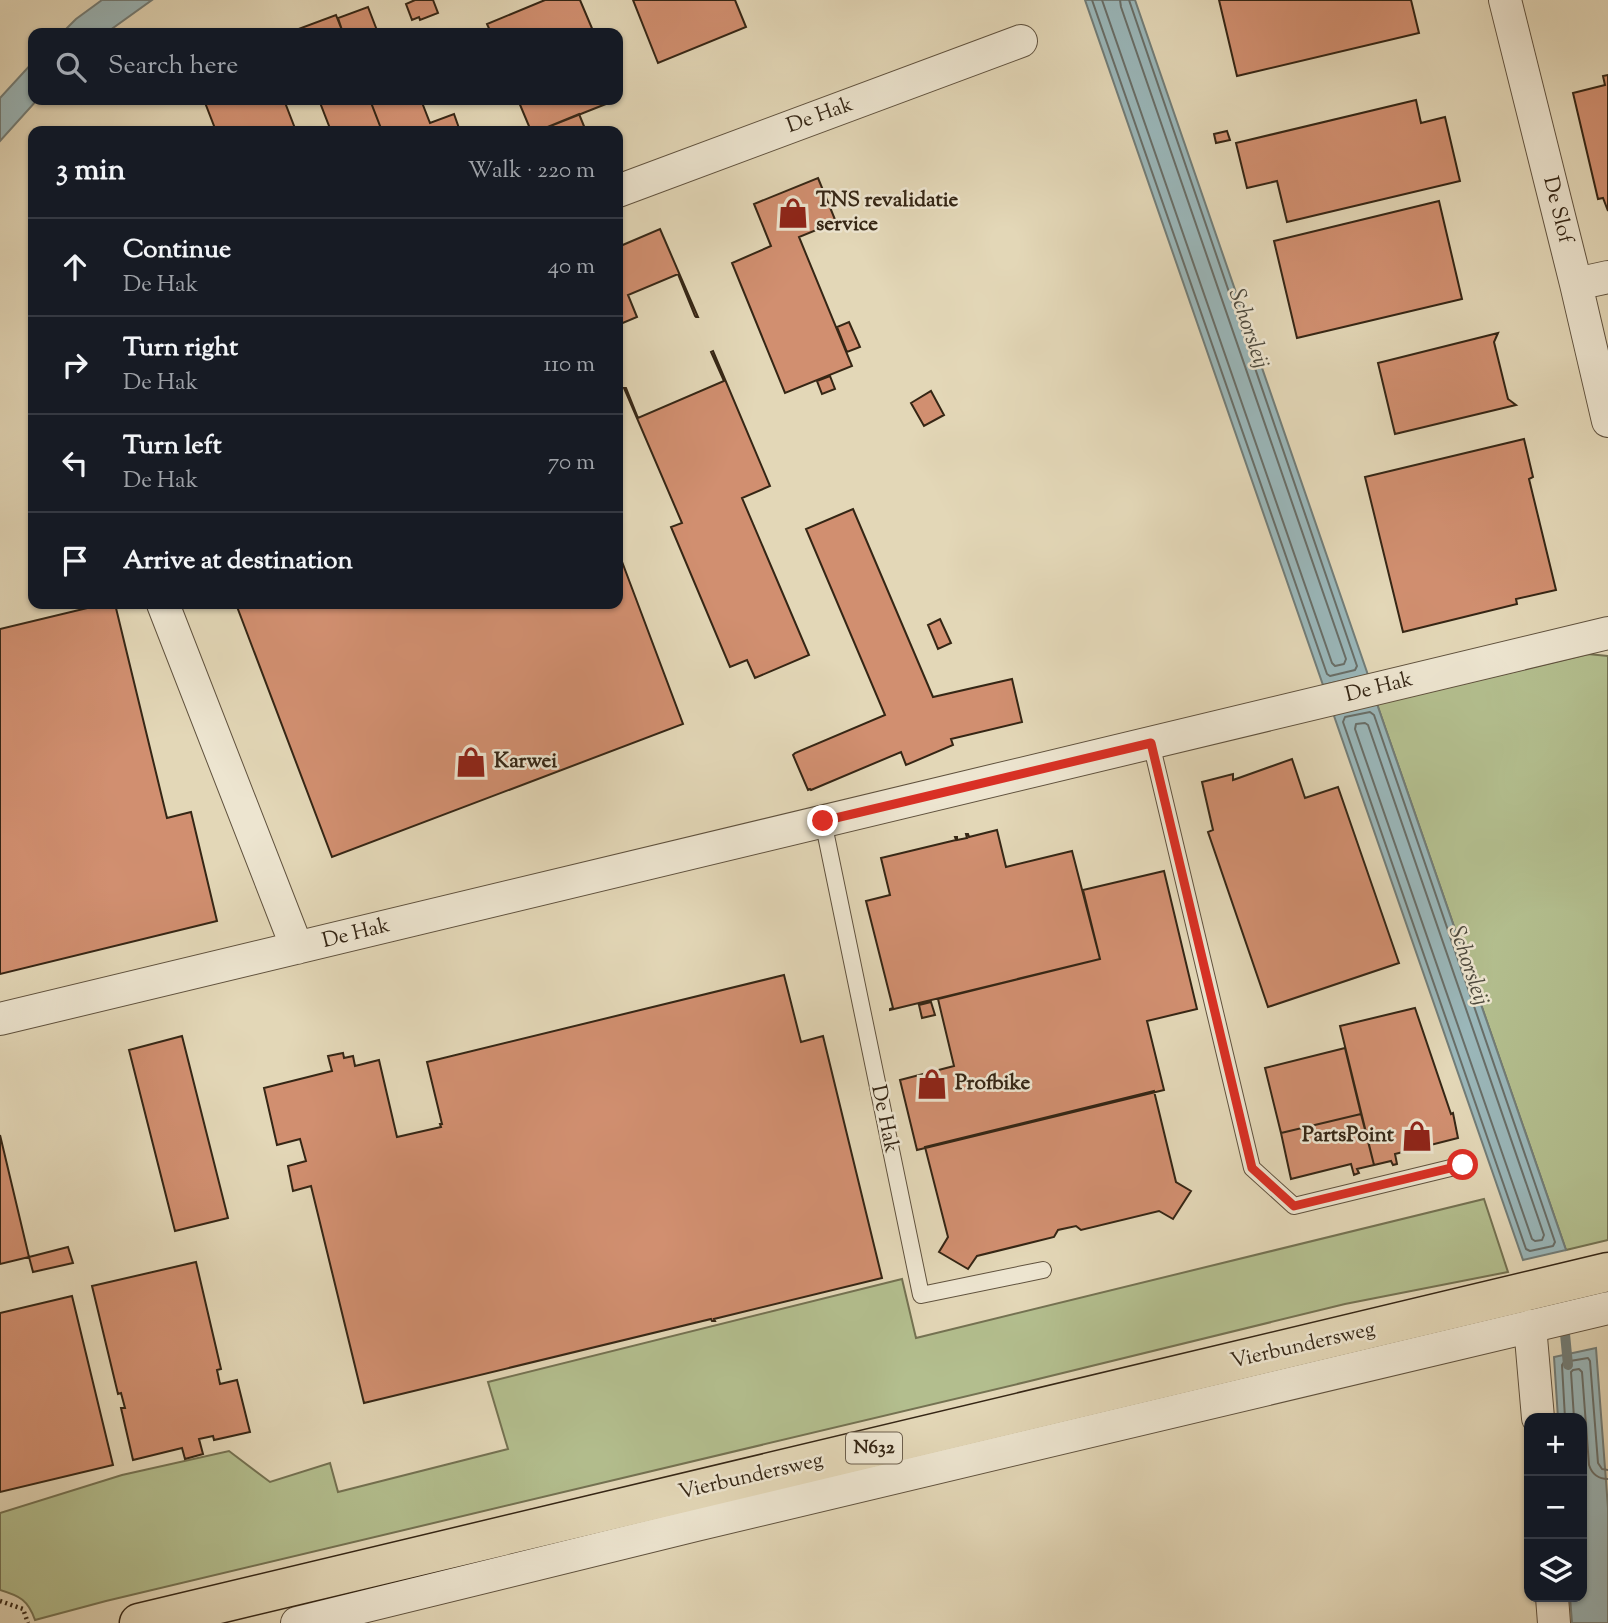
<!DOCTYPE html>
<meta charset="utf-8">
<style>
body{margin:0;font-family:"Sorts Mill Goudy",serif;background:#20242c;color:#f1f3f6}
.controls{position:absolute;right:21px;bottom:21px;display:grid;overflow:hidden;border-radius:14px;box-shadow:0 2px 5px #0004}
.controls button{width:63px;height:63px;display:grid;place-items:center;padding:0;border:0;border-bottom:2px solid #363941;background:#171b24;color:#f1f3f6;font:35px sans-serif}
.stop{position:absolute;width:21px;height:21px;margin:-16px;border:5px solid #d93025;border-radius:50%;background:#fff}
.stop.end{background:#d93025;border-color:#fff;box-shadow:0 2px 7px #0008}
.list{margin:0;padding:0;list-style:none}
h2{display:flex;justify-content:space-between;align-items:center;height:91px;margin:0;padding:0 28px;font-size:30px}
h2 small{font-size:23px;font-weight:400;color:#9ea1a6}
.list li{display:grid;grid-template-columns:46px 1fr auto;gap:21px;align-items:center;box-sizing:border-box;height:98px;padding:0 28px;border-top:2px solid #363941}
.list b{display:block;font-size:26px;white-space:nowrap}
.list p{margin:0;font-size:23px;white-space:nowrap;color:#9ea1a6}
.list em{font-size:23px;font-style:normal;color:#9ea1a6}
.icon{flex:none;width:38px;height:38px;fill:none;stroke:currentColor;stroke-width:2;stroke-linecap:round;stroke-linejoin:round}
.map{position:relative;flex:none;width:1608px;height:1623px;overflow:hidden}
.search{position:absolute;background:#171b24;box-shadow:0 2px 5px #0004;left:28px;top:28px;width:595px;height:77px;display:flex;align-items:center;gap:18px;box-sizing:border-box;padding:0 24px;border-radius:14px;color:#9ea1a6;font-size:26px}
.panel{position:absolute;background:#171b24;box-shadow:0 2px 5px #0004;left:28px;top:126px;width:595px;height:483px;border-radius:14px}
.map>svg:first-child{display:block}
.green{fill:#b3be8e;stroke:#747252;stroke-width:2}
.water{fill:#9ab7ba;stroke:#727d78;stroke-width:2}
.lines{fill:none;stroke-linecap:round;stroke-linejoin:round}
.shore{stroke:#686e68;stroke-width:2}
.stream{stroke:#727d78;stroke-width:10}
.building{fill:#d18f70;stroke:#352615;stroke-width:2}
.service-casing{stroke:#60523e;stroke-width:18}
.minor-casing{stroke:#60523e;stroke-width:34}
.primary-casing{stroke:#352615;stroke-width:41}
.path{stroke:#352615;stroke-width:4.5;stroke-dasharray:2 3.5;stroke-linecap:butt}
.service{stroke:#ede5d0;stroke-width:16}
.minor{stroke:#ede5d0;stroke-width:32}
.primary{stroke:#e3d7b7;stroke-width:38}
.route{stroke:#d93025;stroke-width:9}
.labels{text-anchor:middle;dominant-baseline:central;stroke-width:5;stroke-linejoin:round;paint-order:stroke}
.shield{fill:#ede5d0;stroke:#6c5f4d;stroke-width:2}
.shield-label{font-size:19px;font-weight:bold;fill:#352615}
.street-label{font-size:21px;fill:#352615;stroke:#ede5d0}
.poi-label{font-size:21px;font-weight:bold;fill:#352615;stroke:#ede5d0;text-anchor:start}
.water-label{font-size:23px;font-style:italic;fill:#4e4a3e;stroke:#ede5d0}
</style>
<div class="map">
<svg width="1608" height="1623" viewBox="0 0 1608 1623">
<rect width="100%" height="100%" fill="#e3d7b7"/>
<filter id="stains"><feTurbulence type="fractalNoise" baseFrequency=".00286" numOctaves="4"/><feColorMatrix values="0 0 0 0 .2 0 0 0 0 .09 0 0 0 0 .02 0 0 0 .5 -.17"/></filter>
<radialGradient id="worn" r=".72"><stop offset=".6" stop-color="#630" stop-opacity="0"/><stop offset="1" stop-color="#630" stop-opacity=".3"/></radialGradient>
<path class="green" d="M1588,654L1608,656V1240L1566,1250L1377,704Z
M1484,1199L1508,1272L1345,1304L1026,1382L106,1601L35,1620C28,1600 20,1596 0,1590V1513L122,1475L229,1451L270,1482L330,1463L338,1492L508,1449L488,1382L902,1279L916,1338Z"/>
<path class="water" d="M102,0H152L106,33H62L76,19Z
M1085,0H1135L1368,675L1323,685Z
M33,62V100H37L0,141V98Z
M1377,704L1566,1250L1523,1260L1333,713Z
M1596,1348L1608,1508V1623H1572L1570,1597H1582V1418H1558L1554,1357Z"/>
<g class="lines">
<path class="shore" d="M1092,0L1327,674L1330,676L1355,670L1357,666L1129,0
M1102,0L1332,663L1335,666L1344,664L1346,659L1121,7L1120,0
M1370,712L1374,715L1555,1242L1553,1246L1530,1251L1526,1249L1343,722L1345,717Z
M1365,723L1368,725L1544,1235L1542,1240L1535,1241L1532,1239L1355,729L1356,724Z
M1565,1418L1562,1365L1564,1362L1588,1358L1590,1361L1598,1463L1602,1469L1608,1470
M1574,1418L1571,1372L1573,1370L1579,1369L1582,1372L1589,1465C1592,1474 1599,1479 1608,1479"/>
<path class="stream" d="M1565,1334L1568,1365"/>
</g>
<path class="building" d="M415,0H433L438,13L420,20L419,17L412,20L406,4Z
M545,0H580L594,33H491L487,24Z
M633,0H735L746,27L658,63Z
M1219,0H1411L1419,33L1237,76Z
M368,7L378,33H343L338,18Z
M336,15L343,33H294L293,31Z
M1608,75V211L1603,198L1598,199L1573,93L1605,85L1603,76Z
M204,100H284L296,131H216Z
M319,100H370L382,131H331Z
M370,100H421L430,123L454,114L460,131H382Z
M518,100H616L538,131H531Z
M1416,100L1421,123L1445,117L1460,181L1287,222L1277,181L1247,188L1236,143Z
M579,114L586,131H538Z
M1227,131L1230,140L1216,143L1214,134Z
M818,178L836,222L799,237L852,366L785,393L732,263L771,246L754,204Z
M1439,201L1462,299L1297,338L1274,241Z
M660,229L698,317H696L695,316L678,274L628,295L637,317L618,325V247Z
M849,322L860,347L847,352L837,327Z
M1498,333L1494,342L1508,399L1516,405L1395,434L1378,363Z
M713,351L770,486L742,498L809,655L755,678L747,660L730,667L671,527L682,523L624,388H626L638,418L724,381L711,352Z
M830,376L835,389L822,394L817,381Z
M931,391L944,415L924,426L911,403Z
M1524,439L1533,477L1529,479L1556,590L1516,599L1517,604L1403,632L1365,477Z
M853,509L933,697L1012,679L1022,722L951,739L953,745L906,765L901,752L811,790L810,789L808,790L793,755L795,753L885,715L806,529Z
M618,551L683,724L332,857L236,604H618Z
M104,604H115L167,818L191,812L217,921L0,974V629Z
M940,619L951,643L938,649L928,625Z
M1292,759L1305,798L1338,787L1399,963L1268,1007L1208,832L1213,830L1202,782L1233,774V780Z
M997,830L1006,867L1072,851L1100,959L890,1010V1009L893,1008L866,901L890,895L881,858L956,840L955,837H957V840L967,838L966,834H968L969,837Z
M1164,871L1197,1009L1147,1021L1164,1090L917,1150L900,1080L954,1066L938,999L1100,959L1083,890Z
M784,975L801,1042L823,1036L882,1278L714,1319L715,1321H712L711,1319L364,1403L311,1186L293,1191L288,1166L306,1161L300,1139L277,1145L264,1088L332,1071L328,1056L343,1053L344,1058L353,1056L355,1066L379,1060L397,1137L441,1127L440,1124H442L427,1062Z
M931,1002L935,1015L922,1018L919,1005Z
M1415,1008L1451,1114L1453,1113L1458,1138L1395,1154L1397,1164L1393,1165L1391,1161L1374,1165L1340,1026Z
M182,1036L228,1218L175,1231L129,1050Z
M1345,1048L1361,1114L1281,1133L1265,1068Z
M1154,1091L1176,1182L1191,1191L1173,1219L1159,1211L1081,1230L1076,1226L1058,1230L1054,1237L977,1256L968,1269L939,1252L948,1237L925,1147Z
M1361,1114L1374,1165L1357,1169L1359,1173L1354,1175L1351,1164L1291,1179L1281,1133Z
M0,1135L29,1257L0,1264Z
M68,1247L73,1263L33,1272L29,1257Z
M196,1262L221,1369L217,1370L220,1384L237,1380L250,1432L214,1440L213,1436L199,1439L203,1454L185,1459L182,1448L133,1460L121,1408H125L121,1393L118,1394L92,1286Z
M72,1296L113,1465L0,1492V1313Z"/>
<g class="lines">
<defs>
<path id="service" d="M1151,743L1252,1168L1294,1206L1463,1165
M823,821L921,1295L1043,1270"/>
<path id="minor" d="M1505,0L1576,284L1608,421
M618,191L1021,41
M1576,284L1608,277
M163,604L297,948
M0,1019L1608,633
M1530,1326L1538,1418
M1552,1597L1554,1623
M297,1623L696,1525L1608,1308"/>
<path id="primary" d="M139,1623L1608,1272"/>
</defs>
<use href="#service" class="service-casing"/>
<use href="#minor" class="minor-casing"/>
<use href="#primary" class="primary-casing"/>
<path class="path" d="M0,1601L23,1609L28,1623"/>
<use href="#service" class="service"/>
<use href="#minor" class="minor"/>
<use href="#primary" class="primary"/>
</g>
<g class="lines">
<path class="route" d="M823,821L1151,743L1252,1168L1294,1206L1463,1165"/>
</g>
<defs>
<symbol id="shop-bare" viewBox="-9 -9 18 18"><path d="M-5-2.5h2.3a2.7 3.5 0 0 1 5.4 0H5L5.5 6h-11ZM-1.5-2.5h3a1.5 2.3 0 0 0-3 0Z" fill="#8f2418" stroke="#ede5d0" stroke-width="2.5" paint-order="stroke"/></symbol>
</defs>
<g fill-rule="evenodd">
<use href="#shop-bare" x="771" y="191" width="44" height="44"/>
<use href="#shop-bare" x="449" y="740" width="44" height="44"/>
<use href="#shop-bare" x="910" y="1062" width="44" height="44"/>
<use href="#shop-bare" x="1395" y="1114" width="44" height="44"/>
</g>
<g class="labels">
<rect class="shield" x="846" y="1432.5" width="56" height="31" rx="5"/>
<g class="shield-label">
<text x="874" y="1448">N632</text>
</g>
<g class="street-label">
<text transform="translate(820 116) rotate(-20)">De Hak</text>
<text transform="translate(1557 210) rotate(76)">De Slof</text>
<text transform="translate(1379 688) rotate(-14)">De Hak</text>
<text transform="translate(356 934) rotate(-14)">De Hak</text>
<text transform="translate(884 1119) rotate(78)">De Hak</text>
<text transform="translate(1303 1346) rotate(-13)">Vierbundersweg</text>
<text transform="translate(751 1477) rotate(-13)">Vierbundersweg</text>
</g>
<g class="poi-label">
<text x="816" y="201">TNS revalidatie<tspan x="816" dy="24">service</tspan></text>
<text x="494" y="762">Karwei</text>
<text x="955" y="1084">Profbike</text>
<text x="1394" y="1136" text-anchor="end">PartsPoint</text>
</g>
<g class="water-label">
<text transform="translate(1248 329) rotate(71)">Schorsleij</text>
<text transform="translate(1468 966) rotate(71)">Schorsleij</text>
</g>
</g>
<rect width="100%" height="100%" filter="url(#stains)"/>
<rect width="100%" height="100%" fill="url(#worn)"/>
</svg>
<div class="controls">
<button>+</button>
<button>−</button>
<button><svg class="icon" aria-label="layers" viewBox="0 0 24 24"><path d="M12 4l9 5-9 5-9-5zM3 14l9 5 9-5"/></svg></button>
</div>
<div class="stop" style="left:1463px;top:1165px"></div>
<div class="stop end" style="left:823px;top:821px"></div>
<div class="search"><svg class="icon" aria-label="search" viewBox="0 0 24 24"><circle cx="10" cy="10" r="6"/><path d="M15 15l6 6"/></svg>Search here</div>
<section class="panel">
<h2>3 min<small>Walk · 220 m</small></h2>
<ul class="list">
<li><svg class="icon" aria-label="ahead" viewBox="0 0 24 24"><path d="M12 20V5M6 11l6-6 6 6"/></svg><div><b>Continue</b><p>De Hak</p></div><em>40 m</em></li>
<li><svg class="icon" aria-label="right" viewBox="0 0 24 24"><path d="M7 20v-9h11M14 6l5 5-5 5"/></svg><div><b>Turn right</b><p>De Hak</p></div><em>110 m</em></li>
<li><svg class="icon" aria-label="left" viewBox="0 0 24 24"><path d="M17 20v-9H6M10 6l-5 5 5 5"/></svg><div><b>Turn left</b><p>De Hak</p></div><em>70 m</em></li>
<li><svg class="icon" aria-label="arrive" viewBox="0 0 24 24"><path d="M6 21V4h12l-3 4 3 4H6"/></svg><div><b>Arrive at destination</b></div></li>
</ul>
</section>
</div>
